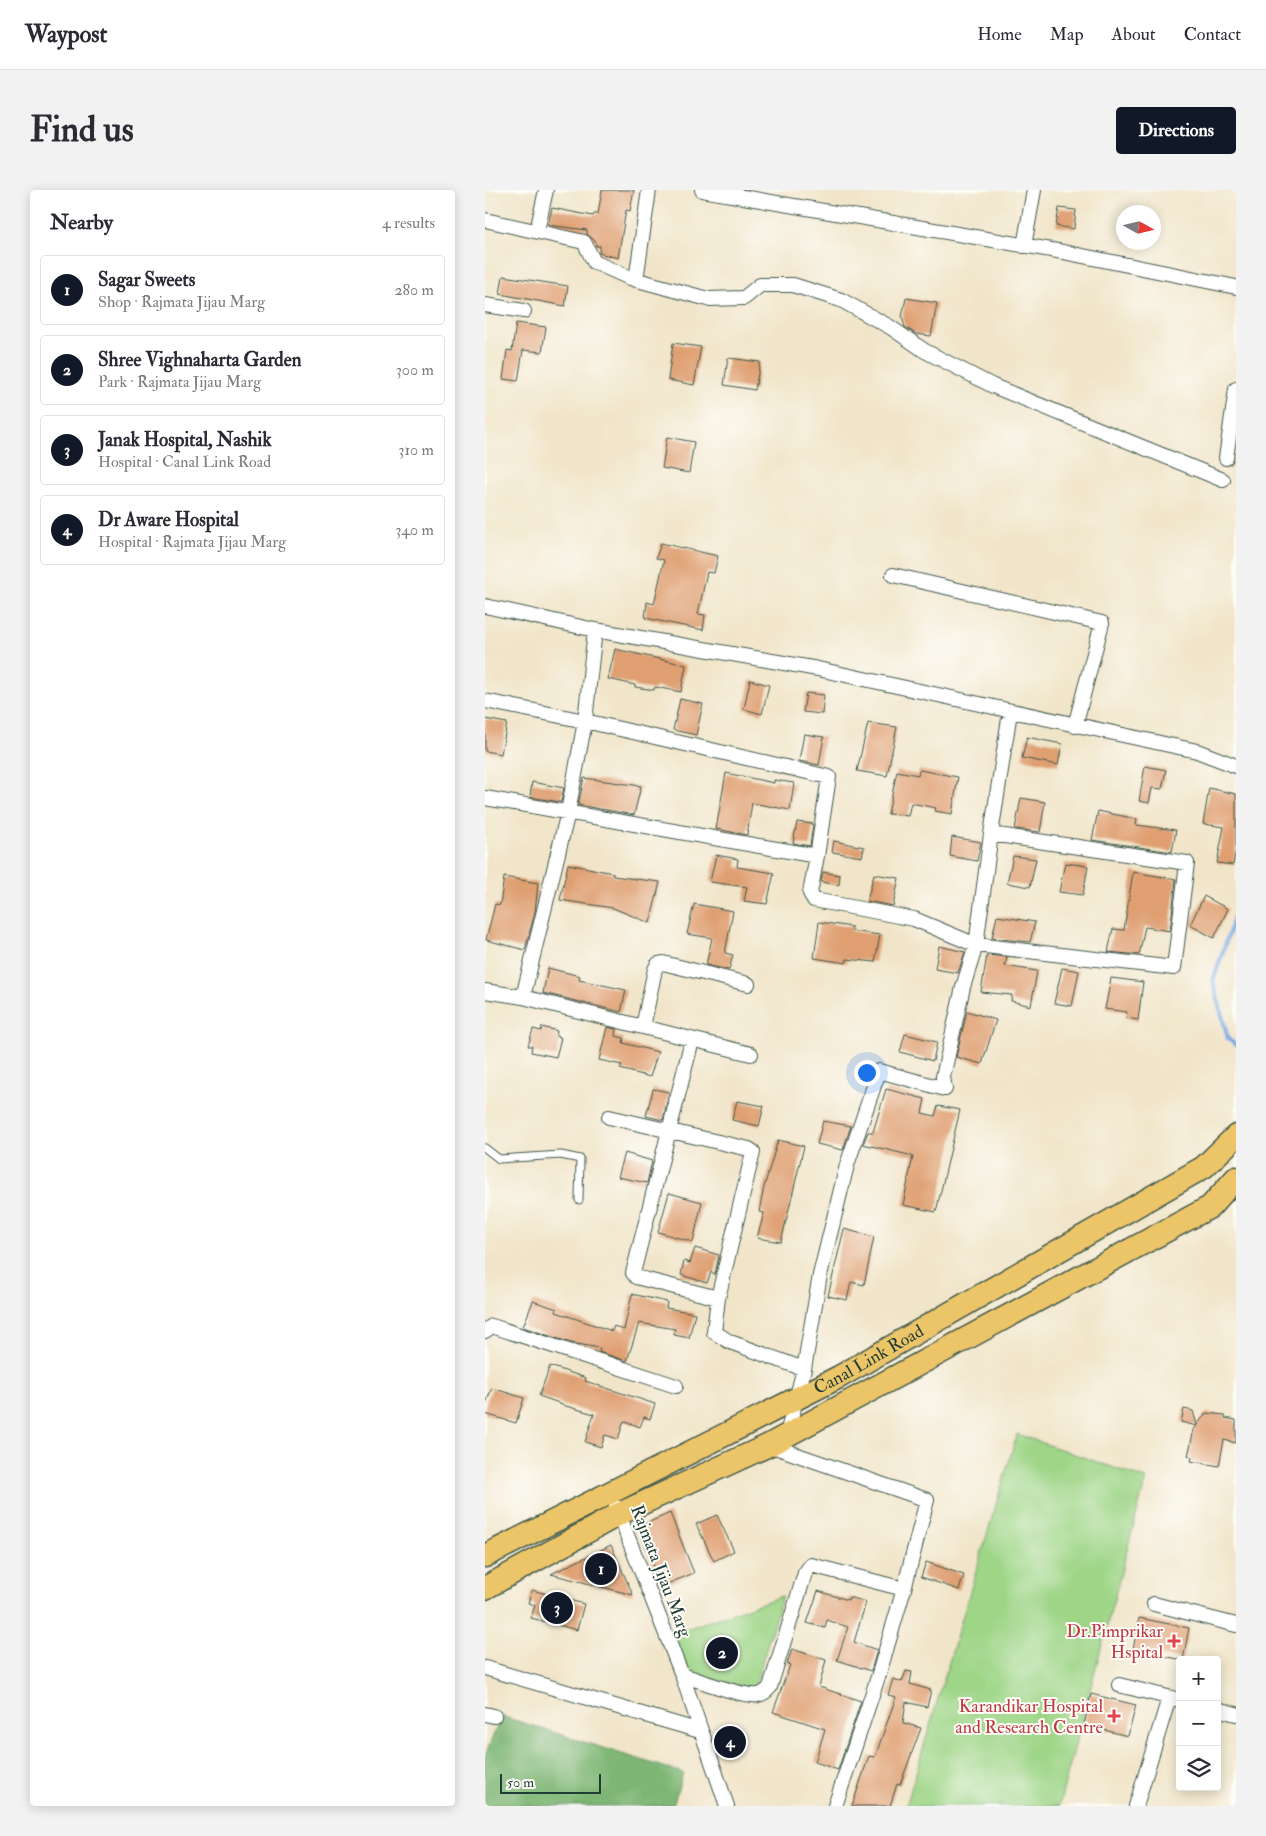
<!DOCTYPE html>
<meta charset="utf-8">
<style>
body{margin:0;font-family:"IM FELL Double Pica",serif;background:#f2f2f3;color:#2b2b33}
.controls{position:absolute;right:15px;bottom:15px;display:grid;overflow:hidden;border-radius:5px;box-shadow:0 2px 12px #0003}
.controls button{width:45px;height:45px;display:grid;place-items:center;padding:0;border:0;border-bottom:1px solid #e1e1e2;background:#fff;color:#2b2b33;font:25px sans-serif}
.compass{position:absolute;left:631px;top:15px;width:45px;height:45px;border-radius:50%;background:#fff;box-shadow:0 2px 12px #0003;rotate:98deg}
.scale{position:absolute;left:15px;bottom:12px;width:101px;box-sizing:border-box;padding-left:5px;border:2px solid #1f3d34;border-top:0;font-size:14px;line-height:18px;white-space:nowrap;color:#1f3d34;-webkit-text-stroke:4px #fdfcf7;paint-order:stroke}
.you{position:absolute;left:381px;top:882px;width:18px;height:18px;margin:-12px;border:4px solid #fff;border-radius:50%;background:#1a73e8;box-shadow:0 0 0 8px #1a73e833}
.badge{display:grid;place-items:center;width:32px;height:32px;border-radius:50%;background:#111827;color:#fff;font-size:16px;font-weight:700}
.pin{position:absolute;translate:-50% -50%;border:2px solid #fff;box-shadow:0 1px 5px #0006}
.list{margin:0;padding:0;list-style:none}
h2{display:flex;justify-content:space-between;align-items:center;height:65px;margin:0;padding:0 20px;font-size:21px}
h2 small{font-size:16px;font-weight:400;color:#7c7c81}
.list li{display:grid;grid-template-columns:32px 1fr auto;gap:15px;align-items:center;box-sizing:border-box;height:70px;margin:0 10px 10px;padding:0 10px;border:1px solid #e1e1e2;border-radius:5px}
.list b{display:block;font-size:19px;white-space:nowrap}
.list p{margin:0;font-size:16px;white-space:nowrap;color:#7c7c81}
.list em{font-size:16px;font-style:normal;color:#7c7c81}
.icon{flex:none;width:28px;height:28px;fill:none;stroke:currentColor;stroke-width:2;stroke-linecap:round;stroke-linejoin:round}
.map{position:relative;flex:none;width:751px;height:1616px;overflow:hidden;border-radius:5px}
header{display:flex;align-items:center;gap:30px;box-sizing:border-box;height:70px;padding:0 25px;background:#fff;border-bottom:1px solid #e1e1e2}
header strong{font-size:24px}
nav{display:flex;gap:28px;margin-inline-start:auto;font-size:18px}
.intro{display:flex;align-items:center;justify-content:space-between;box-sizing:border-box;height:120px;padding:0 30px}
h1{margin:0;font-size:35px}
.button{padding:12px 22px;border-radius:5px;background:#111827;color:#fff;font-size:18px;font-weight:700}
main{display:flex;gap:30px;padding:0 30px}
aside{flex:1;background:#fff;border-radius:5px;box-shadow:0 2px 12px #0003}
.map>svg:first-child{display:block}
.green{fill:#9ed587;stroke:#5e895e}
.forest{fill:#7eb674;stroke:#4e7a54}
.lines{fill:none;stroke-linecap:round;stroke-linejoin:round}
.stream{stroke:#78a9e3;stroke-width:4}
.building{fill:#df9f71}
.lane-casing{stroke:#3e564a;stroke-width:9}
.street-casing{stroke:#3e564a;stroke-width:16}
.primary-casing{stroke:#3e564a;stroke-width:25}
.lane{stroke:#fff;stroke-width:7}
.street{stroke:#fff;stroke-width:14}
.primary{stroke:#edc569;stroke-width:22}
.health-dot{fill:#e0444e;stroke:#fdfcf7;stroke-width:2}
.labels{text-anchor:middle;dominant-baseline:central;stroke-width:4;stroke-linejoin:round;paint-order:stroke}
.street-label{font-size:18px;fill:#1f3d34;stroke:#fdfcf7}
.health-label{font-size:18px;fill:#be3a42;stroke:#fdfcf7;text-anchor:end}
</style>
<header>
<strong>Waypost</strong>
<nav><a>Home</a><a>Map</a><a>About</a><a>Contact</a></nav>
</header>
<div class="intro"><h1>Find us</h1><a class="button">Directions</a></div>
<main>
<aside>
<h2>Nearby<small>4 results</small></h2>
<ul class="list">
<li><span class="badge">1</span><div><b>Sagar Sweets</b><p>Shop · Rajmata Jijau Marg</p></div><em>280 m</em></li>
<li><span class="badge">2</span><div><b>Shree Vighnaharta Garden</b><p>Park · Rajmata Jijau Marg</p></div><em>300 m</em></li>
<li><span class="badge">3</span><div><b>Janak Hospital, Nashik</b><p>Hospital · Canal Link Road</p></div><em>310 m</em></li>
<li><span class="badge">4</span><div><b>Dr Aware Hospital</b><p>Hospital · Rajmata Jijau Marg</p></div><em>340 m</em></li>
</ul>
</aside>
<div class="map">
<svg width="751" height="1616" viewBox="0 0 751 1616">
<rect width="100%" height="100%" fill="#fdfcf7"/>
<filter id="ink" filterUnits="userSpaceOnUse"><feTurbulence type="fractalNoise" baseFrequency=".02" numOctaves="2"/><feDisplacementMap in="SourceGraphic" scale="10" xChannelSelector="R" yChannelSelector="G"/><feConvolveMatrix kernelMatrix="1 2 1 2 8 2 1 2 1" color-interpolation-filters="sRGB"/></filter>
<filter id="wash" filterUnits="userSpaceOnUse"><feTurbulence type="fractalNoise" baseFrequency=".0096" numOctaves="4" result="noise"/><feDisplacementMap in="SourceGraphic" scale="20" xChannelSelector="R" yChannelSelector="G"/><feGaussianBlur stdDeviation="1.12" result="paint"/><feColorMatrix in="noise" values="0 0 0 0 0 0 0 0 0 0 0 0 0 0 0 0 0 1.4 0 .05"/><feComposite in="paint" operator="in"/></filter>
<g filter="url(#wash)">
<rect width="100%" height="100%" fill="#f1e5c9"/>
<path class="green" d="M532,1244L661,1289L574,1616H421Z
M297,1406L269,1499L201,1483L189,1443Z"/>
<path class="forest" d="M16,1526L198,1583L188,1616H0V1566Z"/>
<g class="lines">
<path class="stream" d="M751,722L728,791L743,849L751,855"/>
</g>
<g id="blocks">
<path class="building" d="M117,0H149L145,21L141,20L133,68L114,63L115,56H111L110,51L102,44V40L63,35L67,18L108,26L109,24H113Z
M574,18L591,20L589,39L571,36Z
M18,86L83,96L80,116L15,104Z
M421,108L452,113L446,146L431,144L420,137L417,127Z
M31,133L61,137L57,162L38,160L33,191L18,189L22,160L27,161Z
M188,153L216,157L209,195L183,190Z
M243,168L275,172L270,200L239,195Z
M182,247L209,252L204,283L177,278Z
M176,353L233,366L229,383L222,382L213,424L220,425L218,440L160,428L162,412L169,414L179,370L171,368Z
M130,459L201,475L196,502L170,497L169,500L150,497V495L123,489Z
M265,490L284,495L277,524L259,519Z
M321,503L339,505L337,524L318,522Z
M195,509L218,514L211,545L188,540Z
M0,529L22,533L16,564L0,561Z
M383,533L412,537L402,586L372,581Z
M319,544L339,547L334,575L314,571Z
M542,547L577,554L573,575L537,568Z
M660,576L681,580L677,599L667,598L664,613L654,611Z
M434,580L473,587L467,624L450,621L451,618L426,613L423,626L403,624L412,581L433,585Z
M241,583L289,593V590L309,593L305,620L267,613L262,645L231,639Z
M99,588L156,596L149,625L93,615Z
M47,592L79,598L76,612L45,607Z
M724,598L751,604V659L748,675L732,673L739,637L718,634Z
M536,608L560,612L555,642L530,639Z
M613,621L652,629L651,635L691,640L687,662L607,650Z
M312,632L328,634L325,656L308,653Z
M467,647L496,652L492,671L465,666Z
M349,651L379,657L377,667L347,662Z
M231,665L253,669L252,677L289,683L282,714L259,711L262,697L225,692Z
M528,666L551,669L545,697L522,693Z
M580,673L603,676L598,705L574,702Z
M83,674L128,683V686L175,692L165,733L128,718L75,710Z
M338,682L355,685L354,695L336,692Z
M648,682L691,689L685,741L660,737L654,765L623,762L628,739L639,740Z
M389,684L414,688L408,716L382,711Z
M19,687L53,693L50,722L40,760L1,750L10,714L15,715Z
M719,706L743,719L729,748L705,735Z
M209,714L248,721L240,763L248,765L244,780L221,775L227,748L202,744Z
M512,726L550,732L545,752L507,748Z
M334,732L367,737L366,741L395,745L390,772L362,769L361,773L329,768Z
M454,756L480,762L473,783L450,779Z
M502,765L522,767L520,776L552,781L546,816L526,811L527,805L496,802Z
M63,778L95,786L94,790L141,800L136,822L58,803Z
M577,778L594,781L587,816L569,813Z
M626,788L658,792L653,830L641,828L642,822L620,819Z
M482,821L511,830L497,874L471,867Z
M57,837L72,841L71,846L76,848L71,867L46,862L47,856H43L48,839L56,841Z
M122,837L131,839L130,846L139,848L138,853L173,862L165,887L135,879L137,875L114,870Z
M420,844L452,852L448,871L415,862Z
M168,899L184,902L178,930L161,926Z
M401,899L440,909L437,923L450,926L453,916L475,920L451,1022L418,1015L428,966L378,954L383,942H388Z
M252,911L279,916L274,936L247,930Z
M338,931L366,936L358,960L332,954Z
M293,950L319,956L296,1052L272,1048L279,1023L274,1022L279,997Z
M140,963L167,971L162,993L133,987Z
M184,1003L217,1012L208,1052L173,1042Z
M359,1039L389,1047L379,1095L366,1092L362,1110L343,1106Z
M210,1058L234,1065L230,1084L226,1082L222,1093L196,1085L199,1071L205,1073Z
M147,1104L182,1112L181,1118L210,1123L204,1148L189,1145L190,1139L154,1133L142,1171L114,1162L115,1158L86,1153L38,1137L48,1111L72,1119L71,1122L127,1141L129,1136L139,1140Z
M65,1176L101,1188L100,1191L170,1214L165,1229L159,1227L155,1237L139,1231L133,1249L120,1245L116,1257L100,1252L109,1224L74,1214V1213L54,1206Z
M7,1198L39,1208L31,1233L0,1224V1216Z
M699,1219L708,1221L712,1235L721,1223L740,1225V1228L751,1230V1253L739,1250L734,1276L706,1271L707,1267L703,1266L709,1239L712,1236L696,1232Z
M185,1323L209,1383L177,1396L153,1337Z
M232,1325L249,1361L229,1371L211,1334Z
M126,1355L148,1405L66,1384Z
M441,1372L479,1385L474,1400L436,1387Z
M47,1400L99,1414L92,1440L46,1428L50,1415L43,1413Z
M333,1401L363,1410L364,1407L381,1412L369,1452L392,1460L386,1481L352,1470L363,1437L342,1430L340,1438L322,1433Z
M654,1428L704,1438L698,1470L648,1460Z
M307,1459L341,1470L334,1497L376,1511L353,1580L330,1572L340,1539L288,1522L305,1475L302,1474Z
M421,1481L427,1482L425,1494L446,1500L442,1517L421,1512L418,1533L436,1538L415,1595L412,1594L405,1616H367L384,1566L390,1567L411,1507L403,1505L408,1489L417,1492Z
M606,1504L651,1515L643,1546L599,1535Z"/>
</g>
</g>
<g filter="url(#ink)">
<use href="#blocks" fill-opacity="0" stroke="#3e564a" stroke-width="1"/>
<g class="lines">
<defs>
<path id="lane" d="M0,958L14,969L76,965L95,969L94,1010"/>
<path id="street" d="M217,0L578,62L751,97
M0,30L99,52L109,72L145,88L223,109L259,108L275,95H308L356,110L405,137L440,161L508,196L738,290
M52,41L61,0
M539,56L549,0
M151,90L164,0
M0,115L39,121
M741,268L751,199
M408,385L617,433L590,536
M0,416L110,440L333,479L712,561L751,576
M0,511L100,531L344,587L332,666
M0,608L332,666L325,703L329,710L429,729L491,755L689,778L702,673L506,644L491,755L478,797L458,887L460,899L394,881L362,975L335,1085L319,1179L302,1244
M506,644L525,522
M0,801L38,807L266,864
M38,807L83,622L100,531L110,440
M158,837L170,779L173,774L178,773L263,794
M207,850L148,1083L151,1087L233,1108
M124,927L264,959L268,962L233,1108L229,1142L245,1152L319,1179
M0,1141L7,1136L191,1196
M284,1255L442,1310L419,1399
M131,1317L197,1485L242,1616
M669,1414L751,1435
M0,1478L215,1541
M197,1485C214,1490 257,1507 273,1505C278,1504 282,1501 285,1497L320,1383L326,1375L419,1399L393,1487L350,1616
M634,1495L695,1510
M732,1519L751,1524
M0,1524L9,1526
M651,1616L684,1508"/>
<g id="primary">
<path id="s1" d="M0,1366L354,1187L719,977L751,946"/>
<path d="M0,1398L134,1324L284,1255L725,1017L751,988"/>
</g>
</defs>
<use href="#lane" class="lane-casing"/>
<use href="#street" class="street-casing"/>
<use href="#primary" class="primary-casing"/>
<use href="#lane" class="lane"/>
<use href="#street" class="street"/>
<use href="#primary" class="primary"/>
</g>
</g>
<g class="health-dot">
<path d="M686.5 1443.5h5v5h5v5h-5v5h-5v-5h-5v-5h5z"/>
<path d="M626.5 1518.5h5v5h5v5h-5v5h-5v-5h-5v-5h5z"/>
</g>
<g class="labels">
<g class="street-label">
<text stroke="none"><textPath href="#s1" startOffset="431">Canal Link Road</textPath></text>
<text transform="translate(176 1381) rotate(69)">Rajmata Jijau Marg</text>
</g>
<g class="health-label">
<text x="678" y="1441">Dr.Pimprikar<tspan x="678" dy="21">Hspital</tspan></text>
<text x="618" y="1516">Karandikar Hospital<tspan x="618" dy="21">and Research Centre</tspan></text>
</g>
</g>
</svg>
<div class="controls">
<button>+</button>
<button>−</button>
<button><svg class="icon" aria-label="layers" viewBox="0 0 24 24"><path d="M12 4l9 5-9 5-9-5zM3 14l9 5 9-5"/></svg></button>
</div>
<svg class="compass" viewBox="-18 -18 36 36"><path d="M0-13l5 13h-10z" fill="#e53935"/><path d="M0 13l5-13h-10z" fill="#7c7c81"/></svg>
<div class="scale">50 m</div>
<div class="you"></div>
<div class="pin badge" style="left:116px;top:1379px">1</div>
<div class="pin badge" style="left:237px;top:1463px">2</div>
<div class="pin badge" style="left:72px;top:1418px">3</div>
<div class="pin badge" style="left:245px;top:1552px">4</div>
</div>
</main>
